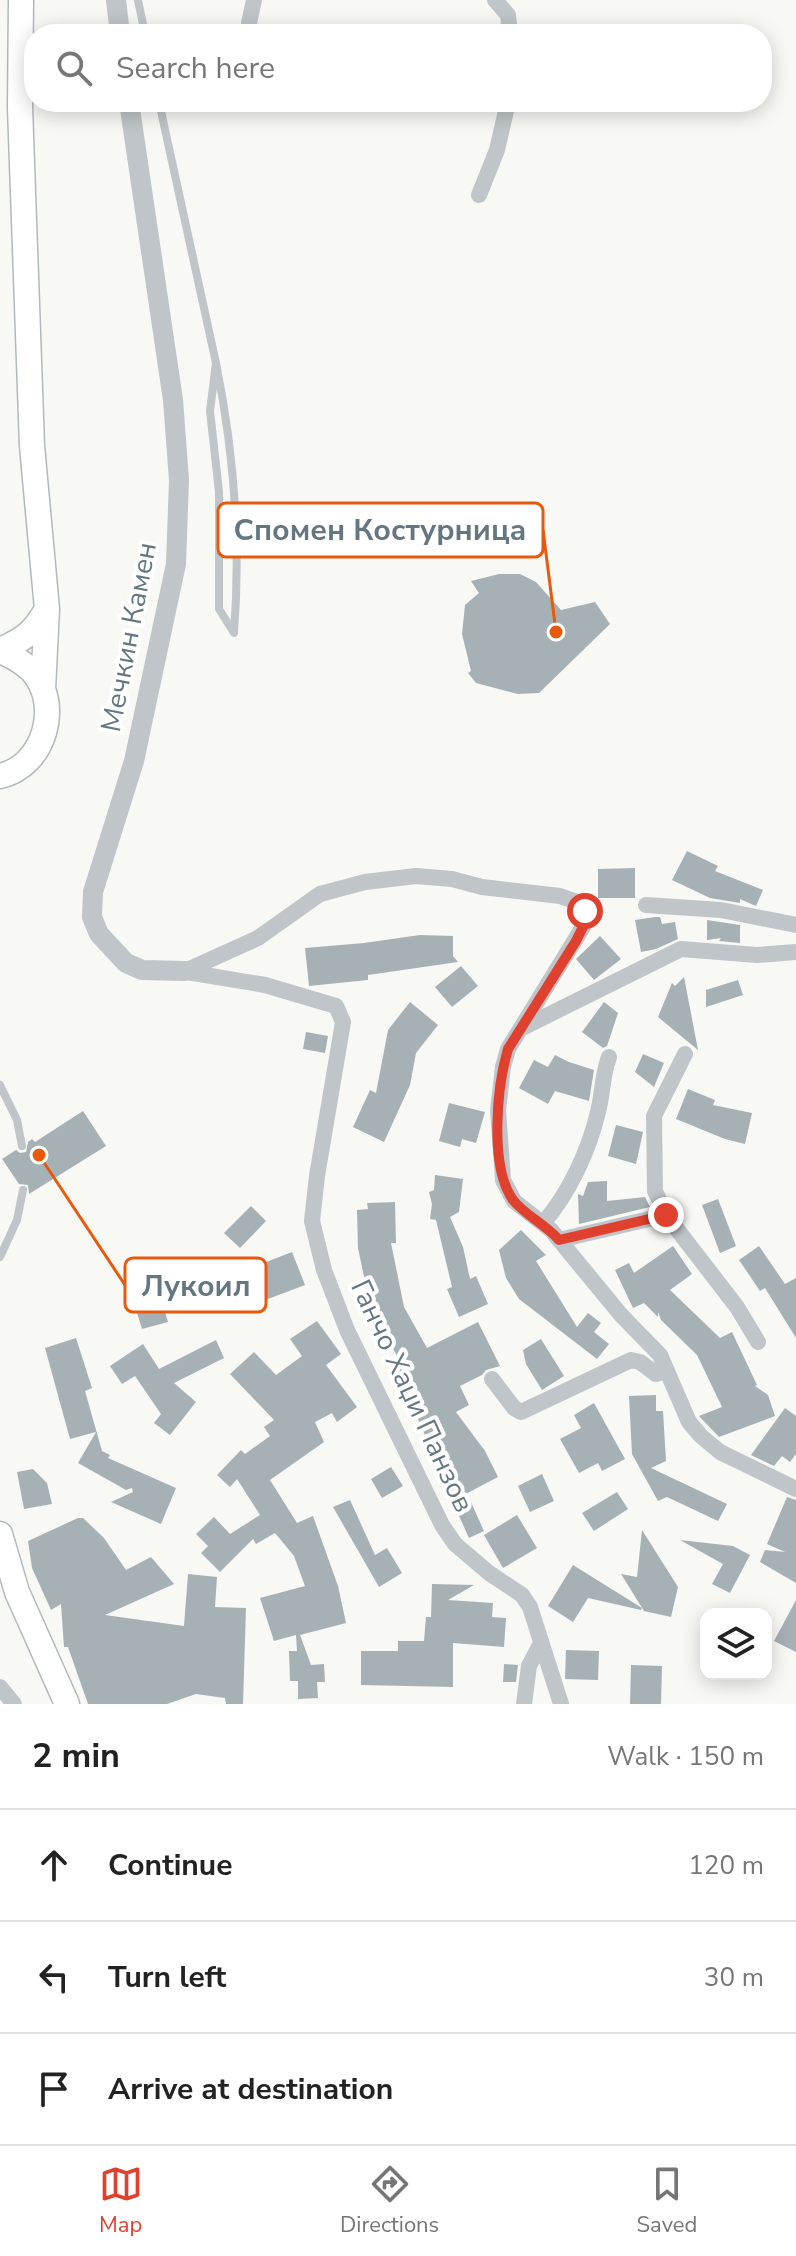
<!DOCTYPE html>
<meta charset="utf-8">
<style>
body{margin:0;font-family:"Nunito Sans",sans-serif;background:#f2f2f2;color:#222}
.controls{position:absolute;right:24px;bottom:24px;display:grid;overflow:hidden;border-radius:16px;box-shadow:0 4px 20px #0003}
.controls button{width:72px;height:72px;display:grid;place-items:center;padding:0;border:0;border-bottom:2px solid #e0e0e0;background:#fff;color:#222;font:40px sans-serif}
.stop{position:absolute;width:24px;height:24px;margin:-18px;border:6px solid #df412e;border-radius:50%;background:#fff}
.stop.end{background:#df412e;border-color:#fff;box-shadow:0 2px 8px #0008}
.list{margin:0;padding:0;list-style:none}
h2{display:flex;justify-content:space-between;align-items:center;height:104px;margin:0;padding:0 32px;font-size:34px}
h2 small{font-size:26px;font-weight:400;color:#767676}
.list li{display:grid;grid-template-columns:52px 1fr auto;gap:24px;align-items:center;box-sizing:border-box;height:112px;padding:0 32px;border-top:2px solid #e0e0e0}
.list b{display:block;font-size:30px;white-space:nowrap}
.list em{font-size:26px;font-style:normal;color:#767676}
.icon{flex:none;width:44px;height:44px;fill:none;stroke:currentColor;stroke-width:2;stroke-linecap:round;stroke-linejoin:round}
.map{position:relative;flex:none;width:796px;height:1704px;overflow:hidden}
.search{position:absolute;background:#fff;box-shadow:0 4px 20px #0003;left:24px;right:24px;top:24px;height:88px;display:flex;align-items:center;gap:20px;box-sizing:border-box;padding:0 28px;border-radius:32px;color:#767676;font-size:30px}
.sheet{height:440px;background:#fff}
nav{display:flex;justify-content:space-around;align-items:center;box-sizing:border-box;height:112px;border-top:2px solid #e0e0e0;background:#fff;font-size:22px;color:#767676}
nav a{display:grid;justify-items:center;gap:4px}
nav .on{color:#df412e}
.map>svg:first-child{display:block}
.building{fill:#a6b1b5}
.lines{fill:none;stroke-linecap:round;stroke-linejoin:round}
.secondary-casing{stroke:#b2b9bc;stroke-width:27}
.service{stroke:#bfc5c8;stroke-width:8}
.minor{stroke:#bfc5c8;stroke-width:16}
.tertiary{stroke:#bfc5c8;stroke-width:20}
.secondary{stroke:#fff;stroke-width:24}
.route{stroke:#df412e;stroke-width:10}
.labels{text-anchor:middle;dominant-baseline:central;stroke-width:8;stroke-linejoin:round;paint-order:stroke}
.street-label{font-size:28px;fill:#647780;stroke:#fff}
.leader{fill:none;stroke:#e8590c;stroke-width:3}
.callout-dot{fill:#e8590c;stroke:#fff;stroke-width:3}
.callout{fill:#fff;stroke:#e8590c;stroke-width:3}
.callout-label{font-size:30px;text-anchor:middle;font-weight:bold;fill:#647780}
</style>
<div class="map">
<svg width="796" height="1704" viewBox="0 0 796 1704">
<rect width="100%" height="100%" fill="#f8f8f5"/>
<path class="building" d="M499,574H520L536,582L561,610L595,602L610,624L539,693L518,694L476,683L468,673L471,671L462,634L465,605L479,593L471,581Z
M687,851L718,866L715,871L763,890L756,906L740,899V903L710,898L672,880Z
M635,868V898H598V869Z
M655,917H660L662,924L675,922L678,939L656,949L641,952L635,920Z
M707,920L740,925V943L719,941L721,938L707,940Z
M420,935L453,936V956L458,962L368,975V980L309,986L305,948L364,943Z
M600,936L621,959L594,980L576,959Z
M461,966L478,986L452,1007L435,987Z
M684,977L698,1050L658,1017L672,983L675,986Z
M738,980L743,995L706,1007V990Z
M410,1002L438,1025L416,1053L410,1085L384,1142L353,1127L370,1090L376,1093L388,1030Z
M604,1002L618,1013L607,1046L603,1048L582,1032Z
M306,1032L328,1036L325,1053L303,1049Z
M643,1054L664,1063L654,1087L635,1072Z
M555,1055L569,1062L594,1070L589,1101L555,1091L548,1104L519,1088L534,1060L548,1067Z
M688,1089L715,1100L713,1105L752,1113L745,1144L725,1139L676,1119Z
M449,1103L485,1112L476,1143L462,1139L460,1147L439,1141Z
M83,1111L106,1146L29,1194L28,1185L19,1184L2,1159L16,1150L20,1153L26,1152L28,1142L32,1139L35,1142Z
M616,1125L643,1132L636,1164L608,1156Z
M435,1175L463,1179L459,1212L450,1217L463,1247L470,1279L476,1276L488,1304L459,1317L447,1289L452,1287L436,1220L430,1219L432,1204L429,1192L434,1190Z
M607,1181V1201L645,1197L650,1207L579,1224L578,1194L583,1196L588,1182Z
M718,1199L736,1246L720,1253L702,1205Z
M395,1202L396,1243H391L404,1307L427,1348L478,1322L500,1366L486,1370L482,1375L460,1386L469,1405L456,1412L485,1451L498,1477L456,1499L443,1479L451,1473L429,1444L410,1401L413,1400L395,1363L400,1361L371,1310L358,1248L357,1210L368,1209L367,1203Z
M251,1206L266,1221L240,1248L224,1233Z
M521,1230L546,1255L536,1261L577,1327L588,1313L601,1323L594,1332L609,1344L597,1359L519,1299L506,1278L499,1250Z
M673,1246L692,1274L670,1290L720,1338L732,1332L757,1385L755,1386L768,1395L775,1416L719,1437L699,1416L722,1407L697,1355L661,1320L658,1312V1317L644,1303L633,1308L615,1270L629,1263L634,1273Z
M759,1246L785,1284L796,1278V1338L765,1288L760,1291L739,1260Z
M292,1252L305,1285L260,1302L256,1293L214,1302L210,1284Z
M157,1285L168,1322L142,1329L131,1293Z
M317,1321L341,1354L326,1365L357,1407L337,1422L332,1413L315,1422L324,1442L270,1480L297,1523L313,1516L338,1586L346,1623L300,1635L311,1665L324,1664L325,1682H317L318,1698L298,1699V1681H290L289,1651H297L296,1635L274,1641L260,1598L305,1586L294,1556L275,1533L256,1544L253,1539L220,1572L201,1553L208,1546L196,1534L214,1517L230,1534L260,1515L237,1479L230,1487L217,1475L241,1450L245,1454L270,1436L264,1427L274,1420L230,1374L254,1352L276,1375L302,1356L290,1339Z
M76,1338L92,1388L85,1391L102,1451L110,1455L108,1458L176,1488L161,1524L111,1502L133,1492L132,1488L126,1490L78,1463L96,1432L70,1439L45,1348Z
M541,1339L564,1376L542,1390L526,1364L523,1350Z
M216,1340L224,1358L174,1383L196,1402L170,1435L154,1423L161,1414L135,1376L122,1384L110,1366L143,1344L159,1369Z
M656,1395V1411H663L666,1461L651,1468L727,1504L718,1521L667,1497L658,1501L632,1454L629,1396Z
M594,1403L625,1459L602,1471L598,1463L579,1473L560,1439L581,1428L574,1415Z
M785,1408L796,1416V1454L790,1462L782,1456L774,1466L751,1455Z
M391,1467L403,1486L382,1498L371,1479Z
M33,1469L47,1483L52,1504L24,1509L17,1472Z
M542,1474L554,1501L530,1512L518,1486Z
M617,1492L628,1509L594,1531L582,1513Z
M787,1497L796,1500V1583L760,1562L765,1550L785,1552L767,1544Z
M350,1500L375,1555L387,1548L402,1573L379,1587L333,1507Z
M470,1500L484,1531L469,1538L455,1507Z
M517,1515L537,1548L503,1568L484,1535Z
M78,1518H83L104,1538L126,1570L151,1557L174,1584L105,1615L184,1626L188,1574L217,1577L215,1607L246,1608L243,1704H226L225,1698L196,1694L167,1704H88L68,1647H64L61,1604L51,1610L32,1568L28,1541Z
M642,1530L678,1587L671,1617L644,1611L621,1574L637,1577Z
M680,1540L733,1546L750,1555L730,1593L712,1584L723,1564Z
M573,1565L642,1608L641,1610L588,1598L573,1622L548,1606Z
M432,1584L474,1585L448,1600L493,1603L492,1617L506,1618L504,1647L453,1643V1687L361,1685V1651H398V1641H424L426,1617H431Z
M796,1600V1652L774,1641Z
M566,1650L599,1651L598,1680L565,1679Z
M504,1664L518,1665L516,1682H503Z
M631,1665L662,1666L661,1704H630Z"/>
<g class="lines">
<defs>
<path id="secondary" d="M21,0L20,107L32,446L47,609L43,689
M0,650C25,639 33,633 47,609
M0,651C12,656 22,661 32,671C62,704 45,766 0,776
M0,1534L17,1592L67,1704"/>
</defs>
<use href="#secondary" class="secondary-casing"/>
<path class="service" d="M138,0L145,34
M159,102L216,363
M216,363C234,452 241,543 234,633L219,609V492L210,411Z
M0,1085L17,1120L22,1146
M0,1257L17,1220L23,1190"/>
<path class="minor" d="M495,0L508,15L510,34
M249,23L254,0
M479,195L497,150L508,102
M646,905L721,910L796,925
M185,971L258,938L320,894L365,882L416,876L452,879L482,887L560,896L577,902L585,911L583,927L508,1049L503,1067L498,1110L503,1180L514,1201L551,1230L621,1315L660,1355L689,1422L701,1436L720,1452L796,1489
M187,972L265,985L336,1006L343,1022L317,1176L312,1221L324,1270L347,1330L442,1525L455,1544L489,1573L522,1595L530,1607L561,1704
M520,1029L681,949L757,955L796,952
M685,1054L654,1116L655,1191L666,1215L737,1307L758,1342
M543,1223C569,1194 589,1150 598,1112C603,1093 602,1075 609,1057
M559,1240L666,1215
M492,1379L514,1408L521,1412L631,1360L640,1362L656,1374L667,1371
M0,1687L14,1704
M524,1704L529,1666L541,1643"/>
<path class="tertiary" d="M116,0L120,34
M129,102L173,400L179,480L176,564L134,761L93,892L92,917L99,934L126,963L142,970L185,971"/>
<use href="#secondary" class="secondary"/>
</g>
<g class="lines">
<path class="route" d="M585,911L583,927L576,941L508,1049C497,1086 489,1166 513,1200C525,1215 546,1225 559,1240L666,1215"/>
</g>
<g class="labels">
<g class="street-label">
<text transform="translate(129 637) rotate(-79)">Мечкин Камен</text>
<text transform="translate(412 1396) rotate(65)">Ганчо Хаџи Панзов</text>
</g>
</g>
<path class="leader" d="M556 632L543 530M39 1155L125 1285"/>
<g class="callout-dot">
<circle cx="556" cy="632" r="8"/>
<circle cx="39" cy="1155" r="8"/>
</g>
<g class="callout">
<rect x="218" y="503" width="325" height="54" rx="8"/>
<rect x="125" y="1258" width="141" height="54" rx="8"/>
</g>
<g class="callout-label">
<text x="380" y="540">Спомен Костурница</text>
<text x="196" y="1296">Лукоил</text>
</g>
</svg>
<div class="controls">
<button><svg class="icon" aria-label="layers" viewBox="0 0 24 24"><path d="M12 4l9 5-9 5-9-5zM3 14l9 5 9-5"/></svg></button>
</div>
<div class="stop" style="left:585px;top:911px"></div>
<div class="stop end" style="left:666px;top:1215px"></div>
<div class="search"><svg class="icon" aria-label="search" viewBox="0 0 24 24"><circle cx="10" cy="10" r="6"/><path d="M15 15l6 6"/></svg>Search here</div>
</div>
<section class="sheet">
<h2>2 min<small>Walk · 150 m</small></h2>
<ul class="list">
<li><svg class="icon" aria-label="ahead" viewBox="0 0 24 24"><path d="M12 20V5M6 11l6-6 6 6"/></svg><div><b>Continue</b></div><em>120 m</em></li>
<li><svg class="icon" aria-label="left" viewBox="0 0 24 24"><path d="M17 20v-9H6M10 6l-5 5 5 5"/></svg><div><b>Turn left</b></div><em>30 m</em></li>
<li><svg class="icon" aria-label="arrive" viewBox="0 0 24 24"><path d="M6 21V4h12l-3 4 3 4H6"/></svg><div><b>Arrive at destination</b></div></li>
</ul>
</section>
<nav>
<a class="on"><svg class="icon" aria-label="map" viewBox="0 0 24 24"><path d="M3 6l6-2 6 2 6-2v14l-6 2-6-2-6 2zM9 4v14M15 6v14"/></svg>Map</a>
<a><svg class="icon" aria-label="directions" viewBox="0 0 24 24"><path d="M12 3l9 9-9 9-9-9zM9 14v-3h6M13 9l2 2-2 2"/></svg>Directions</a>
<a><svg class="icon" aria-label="saved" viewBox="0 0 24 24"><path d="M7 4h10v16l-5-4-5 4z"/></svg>Saved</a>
</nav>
